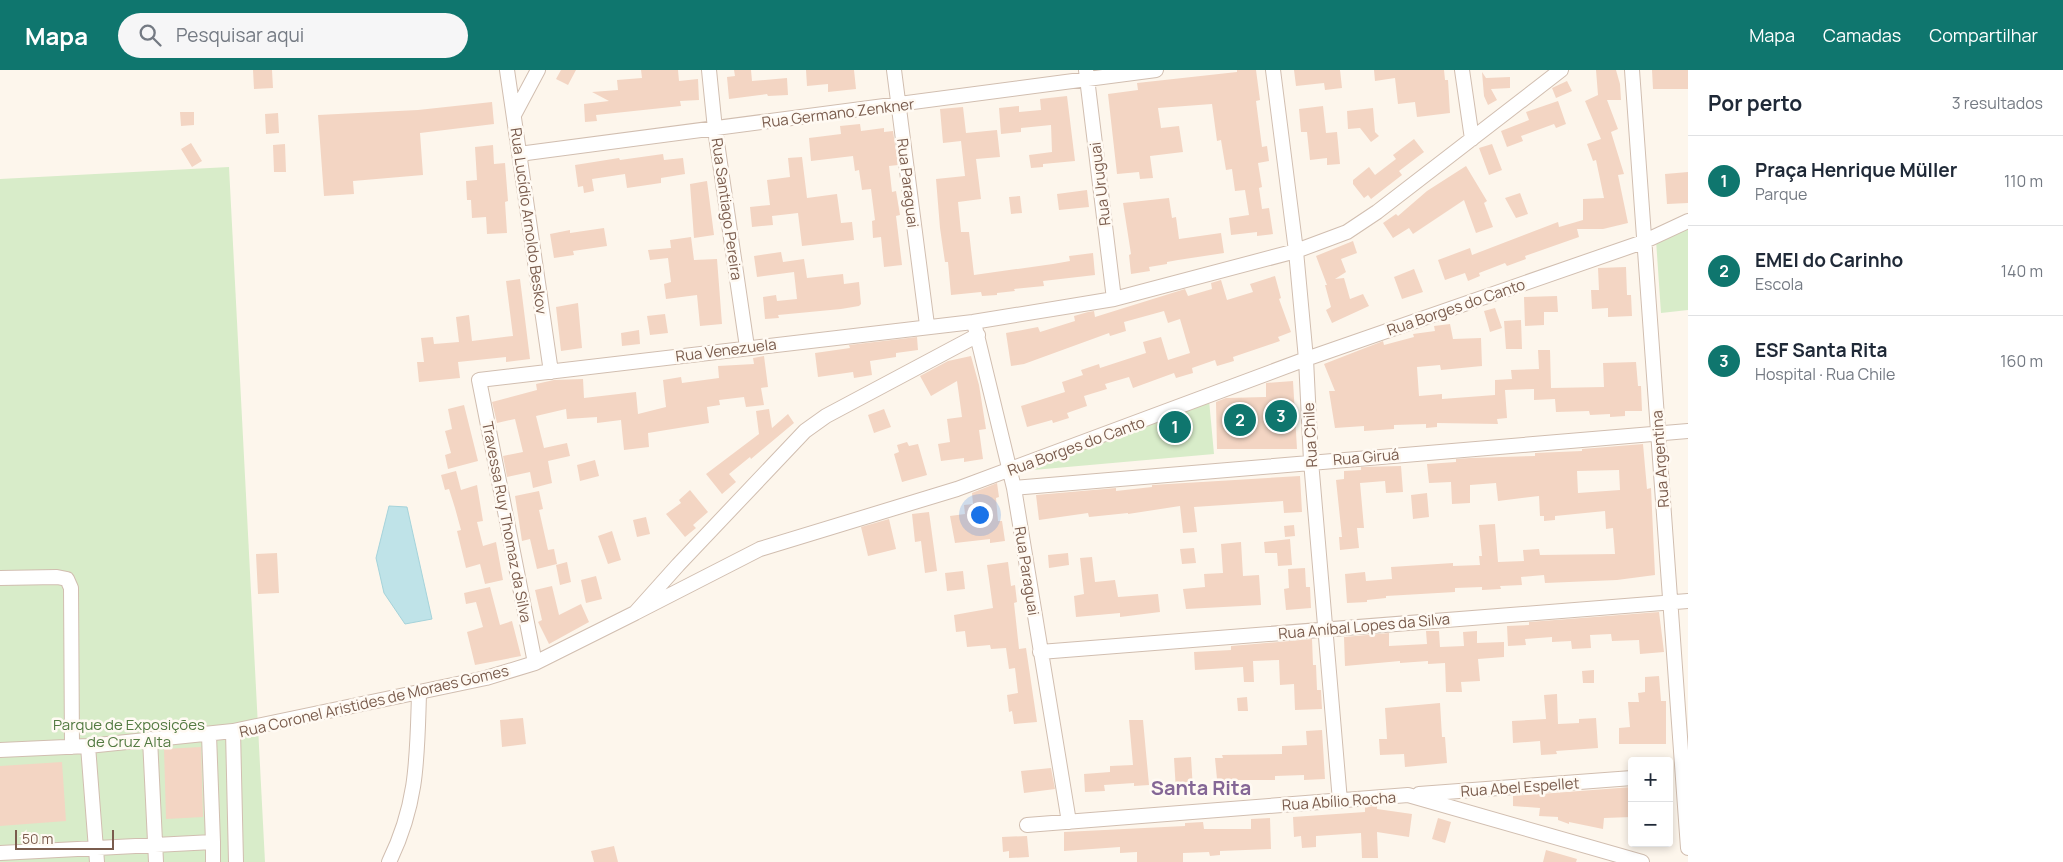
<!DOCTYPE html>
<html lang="pt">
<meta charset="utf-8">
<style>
body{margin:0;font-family:Manrope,sans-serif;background:#f6f6f7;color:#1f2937}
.controls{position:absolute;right:15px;bottom:15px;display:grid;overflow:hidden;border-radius:5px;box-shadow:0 2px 8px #0003}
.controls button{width:45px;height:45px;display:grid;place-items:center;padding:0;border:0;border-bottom:1px solid #e0e1e3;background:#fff;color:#1f2937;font:25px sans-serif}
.scale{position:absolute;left:15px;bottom:12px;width:99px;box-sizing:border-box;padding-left:5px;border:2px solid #7a5c4d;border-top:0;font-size:14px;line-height:18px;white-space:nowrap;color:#7a5c4d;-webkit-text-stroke:4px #fffaf3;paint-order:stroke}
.you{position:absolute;left:979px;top:444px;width:18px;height:18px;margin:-12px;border:4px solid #fff;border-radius:50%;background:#1a73e8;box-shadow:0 0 0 8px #1a73e833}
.badge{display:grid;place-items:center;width:32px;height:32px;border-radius:50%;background:#0f766e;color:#fff;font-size:16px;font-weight:700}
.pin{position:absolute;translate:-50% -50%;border:2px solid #fff;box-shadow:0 1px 5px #0006}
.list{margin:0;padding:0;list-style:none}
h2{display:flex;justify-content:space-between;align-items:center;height:65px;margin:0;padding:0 20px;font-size:21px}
h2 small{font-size:16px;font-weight:400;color:#747a83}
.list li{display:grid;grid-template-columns:32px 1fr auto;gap:15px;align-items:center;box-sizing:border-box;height:90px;padding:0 20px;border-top:1px solid #e0e1e3}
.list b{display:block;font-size:19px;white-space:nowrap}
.list p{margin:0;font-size:16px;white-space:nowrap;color:#747a83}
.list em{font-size:16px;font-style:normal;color:#747a83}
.icon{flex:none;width:28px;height:28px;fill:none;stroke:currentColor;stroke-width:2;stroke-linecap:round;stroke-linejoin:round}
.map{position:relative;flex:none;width:1688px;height:792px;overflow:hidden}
header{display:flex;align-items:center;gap:30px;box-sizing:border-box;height:70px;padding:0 25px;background:#0f766e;color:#fff}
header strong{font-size:24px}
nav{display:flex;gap:28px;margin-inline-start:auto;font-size:18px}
.search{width:350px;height:45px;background:#f6f6f7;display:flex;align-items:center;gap:12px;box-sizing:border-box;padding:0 18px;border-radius:28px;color:#747a83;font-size:19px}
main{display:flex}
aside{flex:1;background:#fff}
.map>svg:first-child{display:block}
.green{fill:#d8ecc9}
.water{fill:#bfe3e8;stroke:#a5d3da}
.building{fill:#f3d5c3;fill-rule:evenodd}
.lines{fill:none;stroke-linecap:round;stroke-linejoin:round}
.minor-casing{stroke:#d1beb0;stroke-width:16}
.minor{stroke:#fff;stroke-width:14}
.labels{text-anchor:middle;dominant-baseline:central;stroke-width:5;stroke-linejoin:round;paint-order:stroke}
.street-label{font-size:15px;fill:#7a5c4d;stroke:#fffaf3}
.park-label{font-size:15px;fill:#537a41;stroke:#fffaf3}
.district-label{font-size:20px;font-weight:bold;fill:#846695;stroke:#fffaf3}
</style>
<header>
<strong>Mapa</strong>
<div class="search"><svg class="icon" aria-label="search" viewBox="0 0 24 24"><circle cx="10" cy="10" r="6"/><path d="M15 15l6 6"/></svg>Pesquisar aqui</div>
<nav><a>Mapa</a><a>Camadas</a><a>Compartilhar</a></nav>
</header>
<main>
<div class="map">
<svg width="1688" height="792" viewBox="0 0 1688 792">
<rect width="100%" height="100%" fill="#fdf6ec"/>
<path class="green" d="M229,97L265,792H0V109Z
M1688,155V240L1661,243L1656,170Z
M1209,330L1214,384L1022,401Z"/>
<path class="water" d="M389,436L407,437L432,549L405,554L384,523L376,488Z"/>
<path class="building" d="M253,0H272L273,18L254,19Z
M561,0H576L568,15L556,9Z
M641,0H678L679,11L698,9L699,30L680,31L681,36L596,45L597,51L585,52L584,34L609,31L592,22L618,20L617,10L642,8Z
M734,0H751L752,11L787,8L788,25L768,26L767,24L729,29L727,7L735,6Z
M806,0H854L856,19L828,22V14L807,16Z
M1237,0H1256L1260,30L1256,31L1262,77L1267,76L1269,91L1258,93L1262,117L1259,118L1262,139L1269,138L1273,164L1257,166V162L1231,165L1229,148L1249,145L1245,120L1235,121L1232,99L1226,100L1221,70L1217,71L1212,34L1158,38L1161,58L1179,56L1183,82L1150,86L1153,108L1140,109L1139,102L1117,104L1108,24L1138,20L1137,13L1237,2Z
M1294,0H1340L1342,18L1325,20L1324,13L1296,16Z
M1374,0H1444L1445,10H1448L1450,43L1417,47L1415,32L1398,34L1395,8L1375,11Z
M1596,0H1616L1620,14L1621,30H1607L1618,59L1611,62L1624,104L1618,105L1628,153L1603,159H1577L1579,167L1525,186L1526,189L1507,196L1505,193L1479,203L1480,206L1468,211L1465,203L1445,210L1438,190L1470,178L1472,185L1558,152L1559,157L1583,150V129L1604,128L1596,90L1593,91L1587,74L1601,69L1585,31L1598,25Z
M1652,0H1688V19H1653Z
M1482,2L1486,8L1510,7V18L1491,19L1497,30L1488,35L1484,26Z
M1567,11L1572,21L1556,28L1552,18Z
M1067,26L1075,91L1043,94V97L1031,98L1029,85L1052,82L1051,55L1021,58V62L1001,64L999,38L1019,36V42L1041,40L1040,29Z
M1558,31L1566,54L1556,58L1554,54L1521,66L1523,71L1507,77L1501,61L1529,50L1526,42Z
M492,32L494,54L420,63L423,105L353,111L354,124L324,126L318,45L418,40Z
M1323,36L1326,63L1337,62L1340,94L1327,95V88L1310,90L1307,62H1301L1299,39Z
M963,37L966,63L997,60L1000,87L976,89L981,129L958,132L961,162H969L974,205L1053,194L1070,191L1069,186L1093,183L1095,205L1043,211L1044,216L1014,219L1015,221L997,223V225L982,226L981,222L951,225L948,192H945L940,158L936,109L965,106L961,71L943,73L940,39Z
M1373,38L1375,62L1379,66L1371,72L1360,58L1348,59L1347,41Z
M180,42H194V55L181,56Z
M278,43L279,63L266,64L265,44Z
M860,54L861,61L884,58V62L893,61L898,95L889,96L892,122L896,121L900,145L896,146L902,195L884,197L881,167L873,168L872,151L875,150L871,119L862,120L859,100L855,101L853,86L811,91L809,68L841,64L840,56Z
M1414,69L1424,82L1399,101L1402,105L1371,129L1368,125L1364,128L1353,114V110L1369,97L1375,105L1396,89L1393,85Z
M191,73L202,91L192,97L181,79Z
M285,74L286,102H274L273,75Z
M1492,74L1502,100L1489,105L1479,78Z
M493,75L494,94L505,93L508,131L505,132L507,163L487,164L486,147L472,148L471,130H467L466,111L477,110L475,77Z
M663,84L664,90L683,88L685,104L661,108V113L627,118L625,104L592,109L594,121L584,123L583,116L578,117L575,95L619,88L620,90Z
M802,87L807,128L837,124L841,153L852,152L854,170L802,176L798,143L772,146L773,155L752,157L750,137L770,135L767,110L790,107L788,88Z
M1466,96L1487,131L1484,133L1493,157L1476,163L1464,130L1413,164L1409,158L1393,168L1383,153L1396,144L1398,146L1427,121Z
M1688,102V133L1667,134L1665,104Z
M707,111L714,165L694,168L690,114Z
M1087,120L1089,137L1059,140L1057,124Z
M1520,123L1528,144L1516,148L1505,128Z
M1020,126L1022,143L1011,144L1009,127Z
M1169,128L1172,148L1176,147L1179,169L1221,163L1224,183L1178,190L1167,192V194L1149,197L1150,201L1131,204L1129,185L1131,184L1123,133Z
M604,158L607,176L573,181L574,185L554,188L550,164L570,160V163Z
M691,167L694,190L717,189L722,254L700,256L697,225L666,229L664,214L671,212L668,188L650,190L648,180L671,178L670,170Z
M1353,171L1357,183L1341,189L1346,202L1335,209L1344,208L1350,229L1363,224L1369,236L1332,253L1326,240L1331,237L1325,215H1327L1316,186Z
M781,182L783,192L804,189L807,208L843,204L844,214L859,212L861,234L859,236L841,239L778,245L779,248L765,249L763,227L776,225L777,231L797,229L794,202L757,207L754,186Z
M1626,197L1627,225H1631L1632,246L1608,247V238L1592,239L1591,220H1599L1598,198Z
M1414,199L1423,222L1402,229L1394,207Z
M1275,206L1281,228L1279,229L1291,262L1278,267L1280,271L1233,287L1234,291L1217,296L1215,290L1192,298L1193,303L1176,308L1174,303L1133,318L1129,307L1105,314L1107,319L1084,326L1087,336L1067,343L1069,348L1053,353L1052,350L1027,357L1021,336L1065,322L1062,312L1083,305L1081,300L1099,294L1100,298L1146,283L1143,272L1161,267L1168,290L1190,283L1180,249L1168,253L1164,241L1124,252L1126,261L1110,266L1109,263L1024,294L1011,296L1006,263L1038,257L1040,262L1075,251L1074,246L1088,242L1094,241L1095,247L1185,219L1188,226L1212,219L1211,213L1221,210L1227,230L1253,222L1250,214Z
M520,209L530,289L506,292V287L458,292L460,308L419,312L417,292H424L421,268L433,267L434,274L459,272L456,247L469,245L472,271L513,266L506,211Z
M1557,226L1558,242H1544V255L1525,256L1524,227Z
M578,233L582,278L561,281L556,237Z
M1495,238L1502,258L1490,262L1484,241Z
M665,244L668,263L650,265L647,246Z
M1521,250L1522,279H1506L1504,251Z
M1450,254L1453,269L1481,268L1482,296L1441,300L1440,295L1417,297L1419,326L1442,324V329L1495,325V310L1512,309L1511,300L1539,299L1538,280H1550L1551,318L1604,317L1603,293L1636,292L1638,316H1641L1642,341H1625V346L1610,347V344L1590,345L1589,341L1556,342L1555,329L1534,330V319L1505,320L1507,348L1497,349L1498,354L1437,353V357L1426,358V354L1394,355V359L1364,361V356L1335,358L1329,321H1335L1324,294L1383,271L1384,275L1414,267L1413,264L1435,261L1434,256Z
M639,260L640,274L622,276L621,263Z
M917,267L918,280L896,283V287L870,291L872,305L854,308L853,302L818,307L815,283L850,278L849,275Z
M764,286L768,317L761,318L764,335L746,337L744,327L719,330L720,335L707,337L709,353L648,363L649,377L624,380L621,350L597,353V347L567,349L566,339L536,346L544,378L567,373L570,386L548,391L552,413L533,418L530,402L507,407L503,386L523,382L515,349L497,353L492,332L537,320L536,314L554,310L583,309L584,328L636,322L638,344L666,337L663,310L681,307L682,313L719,308L718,296L754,294L753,288Z
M971,286L979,315L986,359L979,360L983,389L964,392V388L941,391L938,374L950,372L947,349L962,347L957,311L931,326L920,306L948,291Z
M1293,311L1297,379H1217L1216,332L1226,328L1266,327V313Z
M464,335L478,391L448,399L445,385L451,383L445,361L452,359L448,339Z
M769,339L772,358L788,344L794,353L751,389L750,387L729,404L736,412L722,424L706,404L759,364L756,341Z
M884,339L891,357L874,363L868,345Z
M907,372L909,376L918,374L927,405L902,412L894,384L899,382L897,375Z
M1643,374L1647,419L1651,418L1655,505L1617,510L1545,513L1544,505L1521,507L1522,515L1500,516L1501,519L1482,520V517L1455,518V522L1386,526V528L1367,530V532L1347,533L1345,504L1365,502L1366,511L1392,509L1391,497L1453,493V496L1480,495L1479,486H1482L1479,455L1495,454L1498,492L1524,491L1523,480L1539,479L1540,485L1615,484L1613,458L1606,459L1605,441L1555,446V450L1544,451V446H1540L1539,426L1498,431L1496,413L1470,415V433L1452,434L1451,412L1429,413L1427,394L1456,392V389L1470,388L1535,386V383L1582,381V379ZM1619,400L1620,420L1578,423L1577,401Z
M595,390L599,406L580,411L577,395Z
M1401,396L1403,422L1386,423L1385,411L1360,413L1364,458H1357L1359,478L1340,480L1339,467H1342L1336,410L1344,409V401L1361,400V397Z
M456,401L461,420L477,415L483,451L477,452L483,476L496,472L503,510L485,514L480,494L466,498L457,461L461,460L455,438L449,419L445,420L441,405Z
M1300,406L1302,442L1284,443L1283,431L1194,437L1197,462L1183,463L1180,436L1128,444V443L1089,447L1088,443L1039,450L1036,425L1116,418V421L1152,417V415Z
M997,413L999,427L996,428L998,451H1002L1005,471L990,473V469L955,473L950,446L965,444L964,435L973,434L972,423Z
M690,420L708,442L693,455L696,458L685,467L666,444L681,433L679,430Z
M539,421L543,439L539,440L548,480L554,479L557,494L537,499L530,469L522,471L515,426Z
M1427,423L1429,447L1413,449L1411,425Z
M929,442L937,501L925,503L921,471L915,472L912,444Z
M646,447L650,464L637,467L633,450Z
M889,449L896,479L868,486L861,457Z
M1294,455L1295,466L1285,467L1284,456Z
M612,461L621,490L608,494L598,466Z
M1290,469L1292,495L1278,496L1277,483H1265L1264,472Z
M1241,472L1243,506L1259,505L1261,535L1186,539L1183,519L1205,517L1204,504L1223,503L1221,474Z
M1194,478L1196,493L1182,494L1180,479Z
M277,483L279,523L258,524L256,484Z
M1068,483L1069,495L1049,498L1048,485Z
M1092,487L1095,512L1115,510L1118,527L1158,524L1160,542L1120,547V543L1076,547L1074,526L1084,524L1080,488Z
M567,492L571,512L560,515L556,495Z
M1008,492L1011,516L1015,515L1017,532L1014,533L1019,579L1026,578L1037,652L1014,654L1012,641L1009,642L1007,625L1018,623L1015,598L1009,599L1006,578L991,579L990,575L967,577L965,561L956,562L954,545L993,538L987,495Z
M1305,498L1306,517H1310L1311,538L1286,540L1284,519L1289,518L1288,499Z
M963,501L965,519L947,521L945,503Z
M596,506L602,529L586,533L581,510Z
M552,516L559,545L581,534L589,552L549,574L538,552L542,550L535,520Z
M490,517L500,555L512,551L521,586L475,595L467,562L483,557L476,532L466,534L464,523Z
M1659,542L1664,582L1640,584L1639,570L1612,571L1611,564L1590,565L1591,578L1572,579L1571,571L1552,572V567L1525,569L1526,575L1508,576L1507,556L1529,555V552Z
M1426,561H1439L1440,577L1464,576L1463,562L1477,561V573L1504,572V587L1478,589L1480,611L1461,612L1462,622H1446L1445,593L1428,594V591L1400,593V591L1345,596L1344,567L1389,563V576L1427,574Z
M1312,569L1313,595H1316L1317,620H1321L1322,639L1295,640L1294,614L1280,615L1279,590L1253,591L1254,612H1244L1243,597L1195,600L1194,582L1231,580V576Z
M1594,600V613H1583L1582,601Z
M1659,606L1661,631H1666V674H1619V658L1630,657L1628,632H1639L1638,623L1645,622V607Z
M1557,624L1558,654L1579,653V649L1596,648L1598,678L1556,681L1557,684L1541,685L1540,671L1513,673L1512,651L1546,649L1544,625Z
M1247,627L1248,641H1238L1237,628Z
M1440,633L1442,667H1445L1447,693L1405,697L1404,684L1380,685L1379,669H1387L1385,638Z
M523,648L526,674L502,677L500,650Z
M1129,650H1143L1149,715L1134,716V713L1104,715L1105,721L1085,722L1084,704L1110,702V696L1133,695Z
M1322,660L1325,709L1304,710V705L1275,706V710H1231L1232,719L1218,720L1215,688H1223L1222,685L1282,684V676L1307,675L1306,661Z
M201,677L203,747L166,749L164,679Z
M1191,687L1193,720L1176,721L1174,688Z
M62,692L66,751L0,756V696Z
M1051,698L1055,719L1024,723L1021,701Z
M1632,717V747L1604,748L1603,759L1569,752V754L1558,750V747L1539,746L1540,738L1513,736V726Z
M1377,736V739L1412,744L1409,767L1377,762L1378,788H1362L1361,763L1316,766V777L1302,778L1301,766L1294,767L1293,747L1365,742V737Z
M1270,748L1271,779L1220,781V785L1210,786L1209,782L1183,783V792H1137V782L1120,783V777L1064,781V762L1185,756V753L1203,752L1204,759H1251V749Z
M1438,748L1451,752L1445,773L1432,769Z
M1027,766L1029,787L1009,788V781L1003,782L1002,767Z
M614,776L618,792H594L591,781Z
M1546,780L1577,789L1576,792H1543Z"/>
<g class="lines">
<defs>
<path id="minor" d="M507,0L551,302
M709,0L715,59L747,277
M894,0L927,255
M1086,0L1114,229
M1273,0L1296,181L1306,289L1311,391L1340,731
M1462,0L1472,69
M1632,0L1688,778
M514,45L538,0
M519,84L1156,0
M975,257L1014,418L1069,752
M1014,418L1688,361
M0,508L57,507L67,509L71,518L72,677
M635,543L760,479L957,419L1306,289L1643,172L1688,151
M1040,582L1688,531
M535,593L479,310L973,252L1114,229L1296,181L1347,162L1377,142L1561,0
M209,665L213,772
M150,669L156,792
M88,676L97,792
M0,680L88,676L233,661
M1419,724L1632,708
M1027,755L1408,725L1642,792
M0,783L213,772V792
M236,792L233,661L486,608L535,593L635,543L678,495L805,361L826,346L978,265
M389,792C418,733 417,687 419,624"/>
</defs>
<use href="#minor" class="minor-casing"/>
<use href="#minor" class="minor"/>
</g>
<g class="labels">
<g class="street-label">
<text transform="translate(838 43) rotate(-7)">Rua Germano Zenkner</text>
<text transform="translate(908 113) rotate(83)">Rua Paraguai</text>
<text transform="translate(1100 114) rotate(-97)">Rua Uruguai</text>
<text transform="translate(727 139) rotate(82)">Rua Santiago Pereira</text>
<text transform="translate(529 151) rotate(82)">Rua Lucídio Arnoldo Beskov</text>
<text transform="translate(1456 237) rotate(-19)">Rua Borges do Canto</text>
<text transform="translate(726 280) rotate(-7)">Rua Venezuela</text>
<text transform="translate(1310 365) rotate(-93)">Rua Chile</text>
<text transform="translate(1076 376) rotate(-20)">Rua Borges do Canto</text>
<text transform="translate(1366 387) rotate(-5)">Rua Giruá</text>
<text transform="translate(1660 389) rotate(-94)">Rua Argentina</text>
<text transform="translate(507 452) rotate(79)">Travessa Ruy Thomaz da Silva</text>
<text transform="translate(1027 501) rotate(81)">Rua Paraguai</text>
<text transform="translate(1364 556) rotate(-5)">Rua Aníbal Lopes da Silva</text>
<text transform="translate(374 631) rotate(-13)">Rua Coronel Aristides de Moraes Gomes</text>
<text transform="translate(1520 717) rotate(-4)">Rua Abel Espellet</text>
<text transform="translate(1339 731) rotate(-4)">Rua Abílio Rocha</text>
</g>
<g class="park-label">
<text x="129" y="654">Parque de Exposições<tspan x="129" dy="17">de Cruz Alta</tspan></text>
</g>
<g class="district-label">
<text x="1201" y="717">Santa Rita</text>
</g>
</g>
</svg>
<div class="controls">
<button>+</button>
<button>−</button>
</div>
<div class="scale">50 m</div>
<div class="you"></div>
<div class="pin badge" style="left:1175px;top:357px">1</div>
<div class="pin badge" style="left:1240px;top:350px">2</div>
<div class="pin badge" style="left:1281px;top:346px">3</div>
</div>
<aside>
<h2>Por perto<small>3 resultados</small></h2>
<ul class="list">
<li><span class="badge">1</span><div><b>Praça Henrique Müller</b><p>Parque</p></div><em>110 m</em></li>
<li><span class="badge">2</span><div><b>EMEI do Carinho</b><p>Escola</p></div><em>140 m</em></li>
<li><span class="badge">3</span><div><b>ESF Santa Rita</b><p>Hospital · Rua Chile</p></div><em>160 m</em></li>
</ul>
</aside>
</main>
